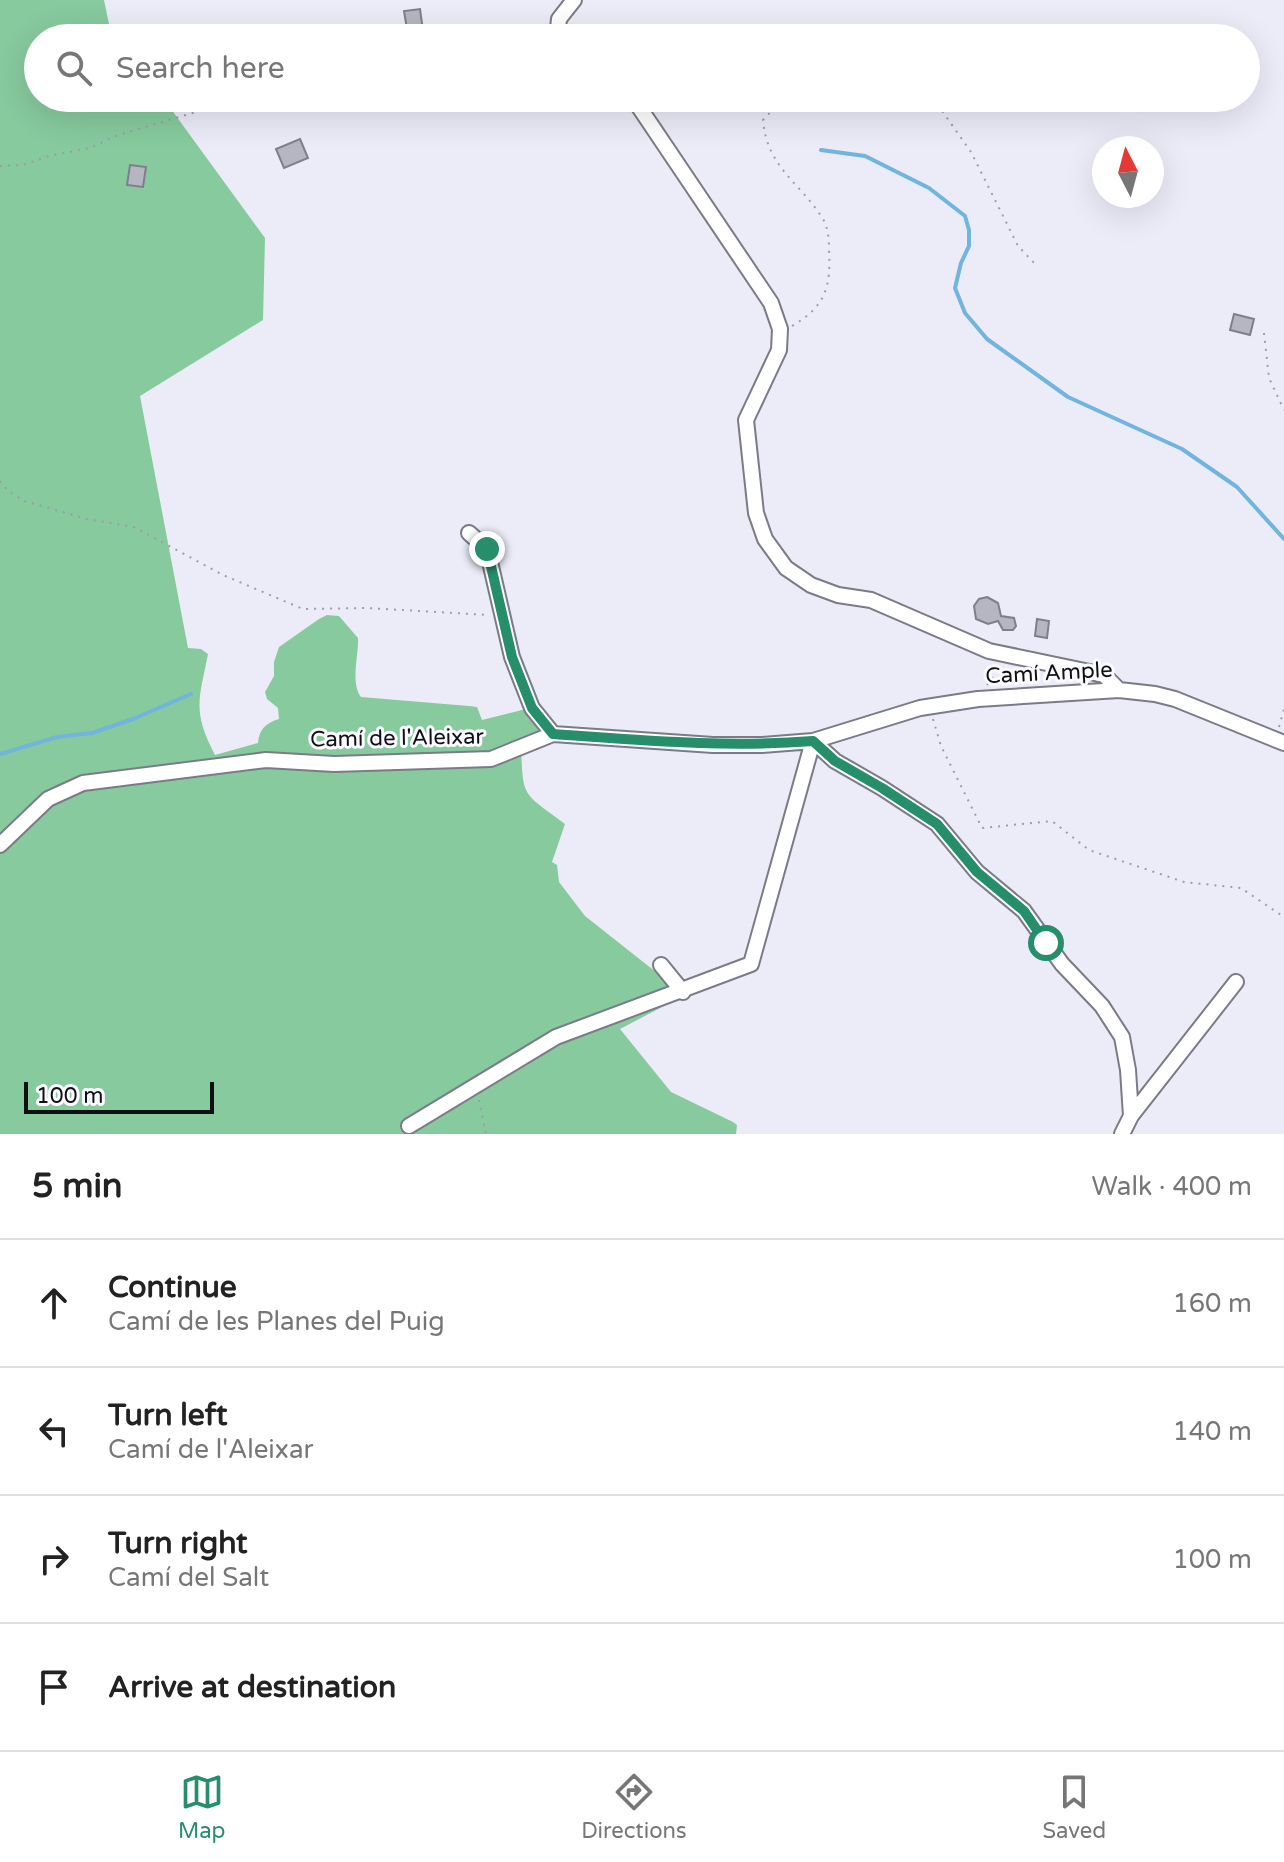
<!DOCTYPE html>
<meta charset="utf-8">
<style>
body{margin:0;font-family:"Varela Round",sans-serif;background:#f2f2f2;color:#222}
.compass{position:absolute;left:1092px;top:136px;width:72px;height:72px;border-radius:50%;background:#fff;box-shadow:0 8px 32px #0002;rotate:354deg}
.scale{position:absolute;left:24px;bottom:20px;width:190px;box-sizing:border-box;padding-left:8px;border:4px solid #101014;border-top:0;font-size:22px;line-height:28px;white-space:nowrap;color:#101014;-webkit-text-stroke:6px #fafaff;paint-order:stroke}
.stop{position:absolute;width:24px;height:24px;margin:-18px;border:6px solid #268e6b;border-radius:50%;background:#fff}
.stop.end{background:#268e6b;border-color:#fff;box-shadow:0 2px 8px #0008}
.list{margin:0;padding:0;list-style:none}
h2{display:flex;justify-content:space-between;align-items:center;height:104px;margin:0;padding:0 32px;font-size:34px}
h2 small{font-size:26px;font-weight:400;color:#767676}
.list li{display:grid;grid-template-columns:52px 1fr auto;gap:24px;align-items:center;box-sizing:border-box;height:128px;padding:0 32px;border-top:2px solid #e0e0e0}
.list b{display:block;font-size:30px;white-space:nowrap}
.list p{margin:0;font-size:26px;white-space:nowrap;color:#767676}
.list em{font-size:26px;font-style:normal;color:#767676}
.icon{flex:none;width:44px;height:44px;fill:none;stroke:currentColor;stroke-width:2;stroke-linecap:round;stroke-linejoin:round}
.map{position:relative;flex:none;width:1284px;height:1134px;overflow:hidden}
.search{position:absolute;background:#fff;box-shadow:0 8px 32px #0002;left:24px;right:24px;top:24px;height:88px;display:flex;align-items:center;gap:20px;box-sizing:border-box;padding:0 28px;border-radius:44px;color:#767676;font-size:30px}
.sheet{height:616px;background:#fff}
nav{display:flex;justify-content:space-around;align-items:center;box-sizing:border-box;height:112px;border-top:2px solid #e0e0e0;background:#fff;font-size:22px;color:#767676}
nav a{display:grid;justify-items:center;gap:4px}
nav .on{color:#268e6b}
.map>svg:first-child{display:block}
.forest{fill:#87ca9e}
.lines{fill:none;stroke-linecap:round;stroke-linejoin:round}
.stream{stroke:#71b4de;stroke-width:4}
.building{fill:#b5b6c2;stroke:#7f7f8a;stroke-width:2}
.minor-casing{stroke:#7a7b86;stroke-width:18}
.path{stroke:#9d9da6;stroke-width:2;stroke-dasharray:2 6;stroke-linecap:butt}
.minor{stroke:#fff;stroke-width:14}
.route{stroke:#268e6b;stroke-width:10}
.labels{text-anchor:middle;dominant-baseline:central;stroke-width:6;stroke-linejoin:round;paint-order:stroke}
.street-label{font-size:22px;fill:#101014;stroke:#fafaff}
</style>
<div class="map">
<svg width="1284" height="1134" viewBox="0 0 1284 1134">
<rect width="100%" height="100%" fill="#ebecf8"/>
<path class="forest" d="M0,0H104L109,24L120,38H38V98H163L265,238L263,320L140,396L188,648L201,649L208,654C199,700 192,711 215,755L258,743C259,729 266,723 279,719L278,708L267,699L265,692L274,676V662L279,647L319,619L327,615L339,616L358,638C359,655 350,682 361,697L469,706L477,707L482,720L530,708L543,727L541,732L521,743C523,799 521,791 565,824L552,862L557,865L559,882L585,916L685,995L620,1029L671,1092L733,1122L737,1125L736,1134H0Z"/>
<g class="lines">
<path class="stream" d="M821,150L865,156L929,188L965,216L969,230V246L961,263L955,288L965,313L987,339L1068,397L1182,449L1237,487L1284,539
M0,754L57,737L92,733L133,719L191,694"/>
</g>
<path class="building" d="M420,9L424,38H388V32L407,29L404,11Z
M300,139L308,158L284,168L276,149Z
M130,165L146,167L143,187L127,185Z
M1234,314L1254,319L1250,335L1230,330Z
M987,597L998,603L1001,616L1014,618L1016,626L1013,630H1003L998,621L988,624L976,619L974,606L979,599Z
M1037,619L1049,621L1047,638L1035,636Z"/>
<g class="lines">
<defs>
<path id="minor" d="M557,38L559,19L574,0
M633,98L771,303L780,329L779,350L746,420L756,513L765,539L786,568L811,585L838,595L871,600L989,651L1104,675L1119,690
M469,533L487,549L512,657L532,708L553,734
M813,741L835,761L882,788L937,824L977,872L1024,911L1062,964L1102,1006L1122,1037L1128,1070L1131,1116L1122,1134
M0,845L48,799L83,783L266,760L334,764L491,759L553,734L713,745H762L813,741L920,708L978,699L1119,690L1155,694L1175,699L1284,743
M661,965L683,992
M1131,1116L1236,982
M409,1126L556,1037L751,964L813,741"/>
</defs>
<use href="#minor" class="minor-casing"/>
<path class="path" d="M933,98L971,152L1018,246L1037,266
M0,166L23,165L49,156L90,148L118,135L196,112L225,98
M792,326C826,306 831,287 829,249C829,238 828,228 823,219C800,182 767,168 763,120C783,98 783,109 806,105C813,104 820,100 826,98
M1264,333L1269,378L1284,410
M0,481L8,491L24,501L87,519L134,527L223,575L303,609L367,608L489,615
M987,685L1000,667
M933,719L941,746L982,828L1052,821L1089,850L1184,882L1241,888L1284,917
M1279,727L1284,709
M479,1100L486,1134"/>
<use href="#minor" class="minor"/>
</g>
<g class="lines">
<path class="route" d="M487,549L512,657L532,708L553,734C640,740 726,748 813,741L835,761L882,788L937,824L977,872L1024,911L1046,943"/>
</g>
<g class="labels">
<g class="street-label">
<text transform="translate(1049 673) rotate(-3)">Camí Ample</text>
<text transform="translate(397 738) rotate(-1)">Camí de l'Aleixar</text>
</g>
</g>
</svg>
<svg class="compass" viewBox="-18 -18 36 36"><path d="M0-13l5 13h-10z" fill="#e53935"/><path d="M0 13l5-13h-10z" fill="#767676"/></svg>
<div class="scale">100 m</div>
<div class="stop" style="left:1046px;top:943px"></div>
<div class="stop end" style="left:487px;top:549px"></div>
<div class="search"><svg class="icon" aria-label="search" viewBox="0 0 24 24"><circle cx="10" cy="10" r="6"/><path d="M15 15l6 6"/></svg>Search here</div>
</div>
<section class="sheet">
<h2>5 min<small>Walk · 400 m</small></h2>
<ul class="list">
<li><svg class="icon" aria-label="ahead" viewBox="0 0 24 24"><path d="M12 20V5M6 11l6-6 6 6"/></svg><div><b>Continue</b><p>Camí de les Planes del Puig</p></div><em>160 m</em></li>
<li><svg class="icon" aria-label="left" viewBox="0 0 24 24"><path d="M17 20v-9H6M10 6l-5 5 5 5"/></svg><div><b>Turn left</b><p>Camí de l'Aleixar</p></div><em>140 m</em></li>
<li><svg class="icon" aria-label="right" viewBox="0 0 24 24"><path d="M7 20v-9h11M14 6l5 5-5 5"/></svg><div><b>Turn right</b><p>Camí del Salt</p></div><em>100 m</em></li>
<li><svg class="icon" aria-label="arrive" viewBox="0 0 24 24"><path d="M6 21V4h12l-3 4 3 4H6"/></svg><div><b>Arrive at destination</b></div></li>
</ul>
</section>
<nav>
<a class="on"><svg class="icon" aria-label="map" viewBox="0 0 24 24"><path d="M3 6l6-2 6 2 6-2v14l-6 2-6-2-6 2zM9 4v14M15 6v14"/></svg>Map</a>
<a><svg class="icon" aria-label="directions" viewBox="0 0 24 24"><path d="M12 3l9 9-9 9-9-9zM9 14v-3h6M13 9l2 2-2 2"/></svg>Directions</a>
<a><svg class="icon" aria-label="saved" viewBox="0 0 24 24"><path d="M7 4h10v16l-5-4-5 4z"/></svg>Saved</a>
</nav>
